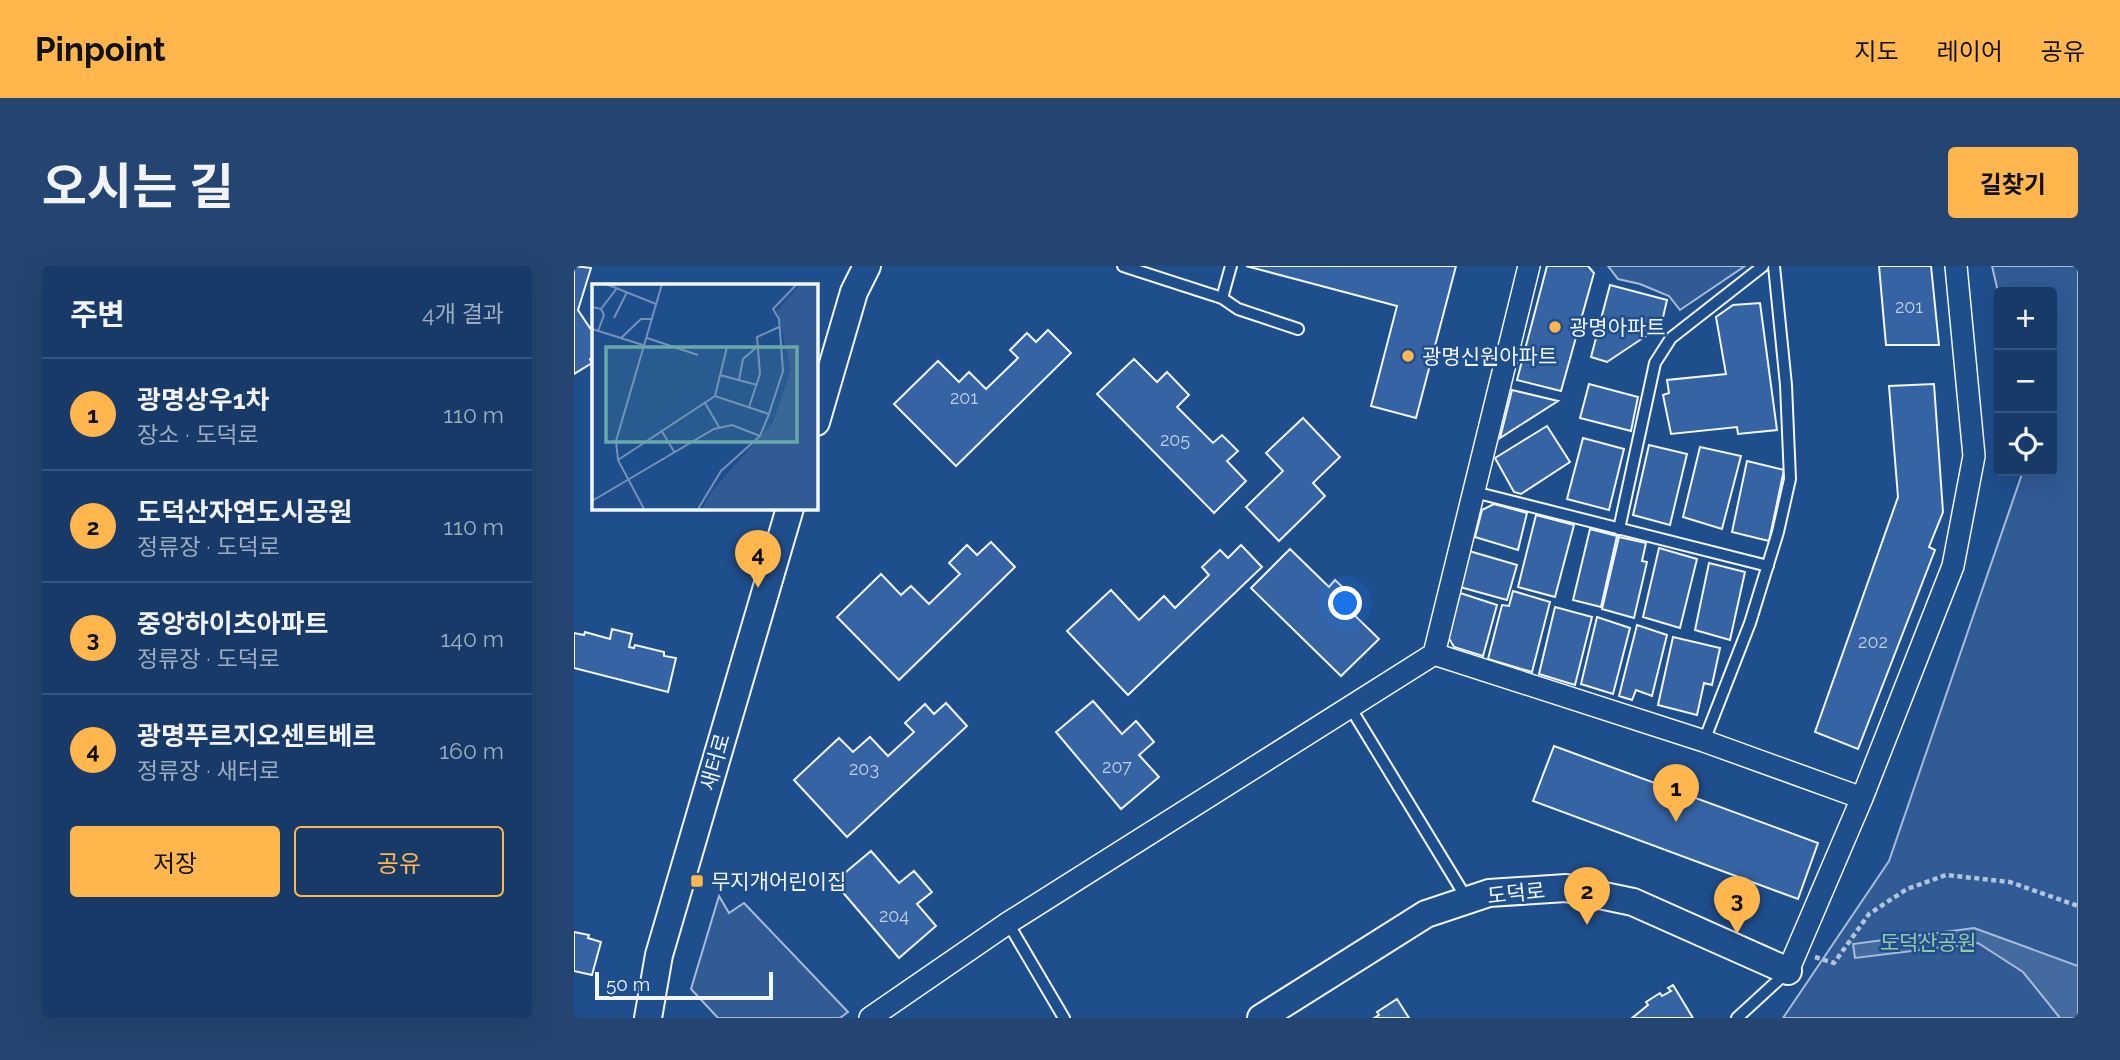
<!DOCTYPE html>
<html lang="ko">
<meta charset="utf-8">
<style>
body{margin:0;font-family:Raleway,"Noto Sans KR",sans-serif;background:#244571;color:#f1f3f6}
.controls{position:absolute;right:21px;top:21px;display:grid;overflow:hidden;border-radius:7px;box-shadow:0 7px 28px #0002}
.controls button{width:63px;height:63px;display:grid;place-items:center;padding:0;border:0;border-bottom:2px solid #36547d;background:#173a69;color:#f1f3f6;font:35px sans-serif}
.scale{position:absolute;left:21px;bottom:18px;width:178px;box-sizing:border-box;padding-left:7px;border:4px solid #f2f6ff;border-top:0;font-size:19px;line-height:24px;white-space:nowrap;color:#f2f6ff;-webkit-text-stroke:5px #1f4e8c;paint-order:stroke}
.you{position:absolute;left:772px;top:338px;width:24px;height:24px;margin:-18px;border:5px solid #fff;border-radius:50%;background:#1a73e8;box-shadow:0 0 0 10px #1a73e833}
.badge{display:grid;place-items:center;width:46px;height:46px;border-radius:50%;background:#ffb74d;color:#111;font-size:23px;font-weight:700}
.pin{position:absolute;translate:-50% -58px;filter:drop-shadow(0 2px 4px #0008)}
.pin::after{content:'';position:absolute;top:37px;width:24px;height:21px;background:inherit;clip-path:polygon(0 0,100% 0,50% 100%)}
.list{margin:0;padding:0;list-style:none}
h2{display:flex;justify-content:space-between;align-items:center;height:91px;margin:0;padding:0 28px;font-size:30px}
h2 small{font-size:23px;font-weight:400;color:#9eadc0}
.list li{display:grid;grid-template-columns:46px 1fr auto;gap:21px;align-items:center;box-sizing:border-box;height:112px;padding:0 28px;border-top:2px solid #36547d}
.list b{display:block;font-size:26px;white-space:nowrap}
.list p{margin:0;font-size:23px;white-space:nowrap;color:#9eadc0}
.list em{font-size:23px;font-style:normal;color:#9eadc0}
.actions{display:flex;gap:14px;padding:21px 28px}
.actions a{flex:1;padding:16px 0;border:2px solid #ffb74d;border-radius:7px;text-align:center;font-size:24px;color:#ffb74d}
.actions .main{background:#ffb74d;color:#111}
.icon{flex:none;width:38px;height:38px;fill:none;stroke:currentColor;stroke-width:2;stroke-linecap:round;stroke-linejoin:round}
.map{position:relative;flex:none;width:1504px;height:752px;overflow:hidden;border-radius:7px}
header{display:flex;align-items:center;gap:42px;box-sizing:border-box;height:98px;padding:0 35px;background:#ffb74d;color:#111}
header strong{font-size:33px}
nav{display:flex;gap:38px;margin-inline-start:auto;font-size:24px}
.intro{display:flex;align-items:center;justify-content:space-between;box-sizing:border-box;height:168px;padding:0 42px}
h1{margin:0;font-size:49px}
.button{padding:18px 32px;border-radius:7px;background:#ffb74d;color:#111;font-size:24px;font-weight:700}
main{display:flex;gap:42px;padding:0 42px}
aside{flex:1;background:#173a69;border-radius:7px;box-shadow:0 7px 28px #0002}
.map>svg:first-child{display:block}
.built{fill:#305b95;stroke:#a8bbd7;stroke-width:2}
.water{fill:#446ba0;stroke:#a8bbd7;stroke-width:2}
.building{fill:#3563a3;stroke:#f2f6ff;stroke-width:2}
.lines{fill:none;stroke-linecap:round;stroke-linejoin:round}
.service-casing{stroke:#f2f6ff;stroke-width:14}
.minor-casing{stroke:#f2f6ff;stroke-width:24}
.tertiary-casing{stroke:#f2f6ff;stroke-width:30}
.path{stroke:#b3c4dc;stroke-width:4.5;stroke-dasharray:5 3.5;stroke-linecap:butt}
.service{stroke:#1f4e8c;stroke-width:10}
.minor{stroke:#1f4e8c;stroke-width:21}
.tertiary{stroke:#1f4e8c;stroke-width:26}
.poi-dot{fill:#ffb74d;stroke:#1f4e8c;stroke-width:2.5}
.labels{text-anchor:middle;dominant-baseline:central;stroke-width:5;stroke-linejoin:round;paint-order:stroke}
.number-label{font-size:18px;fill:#c3d1e8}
.poi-label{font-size:21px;fill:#f2f6ff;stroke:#1f4e8c;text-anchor:start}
.street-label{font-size:21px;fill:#f2f6ff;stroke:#1f4e8c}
.park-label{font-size:21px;fill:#97c8a6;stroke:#1f4e8c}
.inset-road{fill:none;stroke:#7391ba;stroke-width:2}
.view{fill:#6aa9a8;fill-opacity:0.15;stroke:#6aa9a8;stroke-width:3.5}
.inset-edge{fill:none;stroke:#f2f6ff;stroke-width:3.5}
</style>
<header>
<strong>Pinpoint</strong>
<nav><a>지도</a><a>레이어</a><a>공유</a></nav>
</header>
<div class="intro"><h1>오시는 길</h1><a class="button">길찾기</a></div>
<main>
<aside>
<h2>주변<small>4개 결과</small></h2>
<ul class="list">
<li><span class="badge">1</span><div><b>광명상우1차</b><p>장소 · 도덕로</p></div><em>110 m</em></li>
<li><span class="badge">2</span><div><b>도덕산자연도시공원</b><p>정류장 · 도덕로</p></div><em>110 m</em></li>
<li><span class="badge">3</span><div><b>중앙하이츠아파트</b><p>정류장 · 도덕로</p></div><em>140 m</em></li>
<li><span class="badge">4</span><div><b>광명푸르지오센트베르</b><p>정류장 · 새터로</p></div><em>160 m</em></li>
</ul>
<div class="actions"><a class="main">저장</a><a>공유</a></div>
</aside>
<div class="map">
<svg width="1504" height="752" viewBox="0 0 1504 752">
<rect width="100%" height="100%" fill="#1f4e8c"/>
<path class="built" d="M1034,0H1171L1106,44L1095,30L1066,18L1044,13Z
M1418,0H1504V752H1209L1315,595L1449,205H1478V26H1425V30Z
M145,630L155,647L170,637L274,746L266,752H144L117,723Z"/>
<path class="water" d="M1400,662L1504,700V752H1486L1449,706L1404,677L1281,692L1279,678Z"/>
<path class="building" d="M0,0L17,2L4,44L16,62L19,60V91L16,93L18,97L0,108Z
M672,0H882L842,152L797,140L823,40Z
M973,0H1014L1020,7L987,125L943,114Z
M1305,0H1357L1365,79H1312Z
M1036,19L1093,34L1087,60L1033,96L1017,91Z
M1186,37L1203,164L1164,168L1163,161L1097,168L1089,129L1095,127L1093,114L1152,108L1142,51L1159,39Z
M474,64L497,87L382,200L320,138L364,95L385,116L395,106L412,123L444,92L436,84L453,67L462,76Z
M560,93L583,116L593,106L615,129L603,141L639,177L648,169L664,185L653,195L672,215L640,247L523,128Z
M1015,118L1064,131L1057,165L1006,152Z
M1360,118L1369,246L1355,281L1361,284L1284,483L1241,466L1324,231L1315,120Z
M938,124L984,135L926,172Z
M729,152L766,191L739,217L751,230L705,275L672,241L709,205L692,187Z
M973,160L996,196L947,228L940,226L921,192Z
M1009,172L1050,183L1035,244L993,233Z
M1075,179L1113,188L1096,259L1059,249Z
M1126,181L1167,190L1148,263L1109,251Z
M1173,195L1210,204L1195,275L1158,266Z
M920,238L953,247L944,284L901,271L908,244Z
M962,249L1000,259L981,331L944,321Z
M1016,263L1043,270L1027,341L999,334Z
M1045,271L1072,277L1068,295L1073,296L1060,352L1028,343Z
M417,276L441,301L325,414L263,351L307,308L327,329L337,320L355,338L386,308L375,297L393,279L403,289Z
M667,279L688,301L554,429L493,365L537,324L565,354L590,330L601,342L635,309L628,301L646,284L654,292Z
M1085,282L1123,293L1106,362L1069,351Z
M716,283L755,321L761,314L779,331L771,340L805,373L767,410L677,322Z
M895,285L943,299L933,334L886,321Z
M1135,297L1171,306L1156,374L1121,364Z
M939,325L976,336L958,406L914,393L928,339L935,340Z
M883,326L923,339L909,390L880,381L872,367Z
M981,341L1018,351L1001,419L965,408Z
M1023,351L1056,362L1039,428L1007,418Z
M1063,359L1093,369L1078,430L1062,424L1058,434L1045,430Z
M38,363L58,368L55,381L60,382L61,379L90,386V390L102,392L94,426L0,402V367L10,369L11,366L36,373Z
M1099,371L1146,382L1138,419L1130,417L1123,449L1084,439Z
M519,435L548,468L562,455L580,476L565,489L585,511L547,543L482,466Z
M372,437L393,460L273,571L220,514L265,472L279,486L296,471L314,490L340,466L331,457L351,438L360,448Z
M980,480L1244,577L1224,633L959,535Z
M297,585L325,617L340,605L358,626L343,638L362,660L325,692L260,616Z
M0,666L15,669L14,672L27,676L18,709L0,705Z
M1099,719L1119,752H1058L1074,739L1072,736L1086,727L1088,730L1097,725L1094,722Z
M823,733L835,752H800L805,749L803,746Z"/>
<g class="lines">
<defs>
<path id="service" d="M549,0L648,32L664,43L724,63
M648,32L657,0
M900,226L1194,300
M1045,263L1081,97L1097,72L1189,0
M776,441L893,633
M1130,475L1176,357L1204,266L1216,213L1212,119L1200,0
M434,657L490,752
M1163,752L1212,707"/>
<path id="minor" d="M860,388L955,0
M1288,532L1379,300L1400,190L1382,0
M296,752L434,657L860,388L1130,475L1288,532L1214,705"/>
<path id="tertiary" d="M242,156L280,26L293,0
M74,752L85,689L216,242
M687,752L852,648L915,627L992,622L1059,636L1214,705"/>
</defs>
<use href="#service" class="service-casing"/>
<use href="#minor" class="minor-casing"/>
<use href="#tertiary" class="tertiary-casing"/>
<path class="path" d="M1241,691L1260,697L1295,648L1333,623L1372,609L1436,616L1504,640"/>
<use href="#service" class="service"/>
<use href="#minor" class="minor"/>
<use href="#tertiary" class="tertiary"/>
</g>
<g class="poi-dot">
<circle cx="981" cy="61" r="7"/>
<circle cx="834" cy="90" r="7"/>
<rect x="116" y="608" width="14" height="14" rx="3.5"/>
</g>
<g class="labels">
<g class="number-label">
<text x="1335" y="40">201</text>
<text x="390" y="131">201</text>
<text x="601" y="173">205</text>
<text x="1299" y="375">202</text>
<text x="543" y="500">207</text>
<text x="290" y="502">203</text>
<text x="320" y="649">204</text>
</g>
<g class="poi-label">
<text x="995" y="61">광명아파트</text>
<text x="848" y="90">광명신원아파트</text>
<text x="137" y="615">무지개어린이집</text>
</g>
<g class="street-label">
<text transform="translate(141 496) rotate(-74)">새터로</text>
<text transform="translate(942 627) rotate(-6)">도덕로</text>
</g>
<g class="park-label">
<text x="1354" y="676">도덕산공원</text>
</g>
</g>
<g transform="translate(18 18)">
<rect width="226" height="226" fill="#1f4e8c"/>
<path d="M208,0H226V225H110L120,207L181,138L199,85L185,27Z" fill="#305b95"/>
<path class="inset-road" d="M14,0L64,20M0,23L9,25L25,4M22,34L35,8M0,45L51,61M6,47L12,31L9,25M29,54L49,35H61M55,54L106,71M128,91L165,101M147,96L151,75L166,62M123,112L135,63M113,119L127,143M157,123L168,90L165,53L187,43M177,130L191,87L187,35L181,25L205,0M69,146L83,169M26,176L123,112L177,130L168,152L129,187L106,225M0,217L122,145L140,141L168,152M52,225L26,176L24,157L70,0"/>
<path class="view" d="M14,63H205V158H14Z"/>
<rect width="226" height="226" class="inset-edge"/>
</g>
</svg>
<div class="controls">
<button>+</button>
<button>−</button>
<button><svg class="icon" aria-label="locate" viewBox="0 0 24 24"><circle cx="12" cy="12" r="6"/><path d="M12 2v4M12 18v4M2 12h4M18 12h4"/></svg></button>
</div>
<div class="scale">50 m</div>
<div class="you"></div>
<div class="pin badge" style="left:1102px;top:556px">1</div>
<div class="pin badge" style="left:1013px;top:659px">2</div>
<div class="pin badge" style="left:1163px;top:668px">3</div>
<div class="pin badge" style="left:184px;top:322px">4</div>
</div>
</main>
